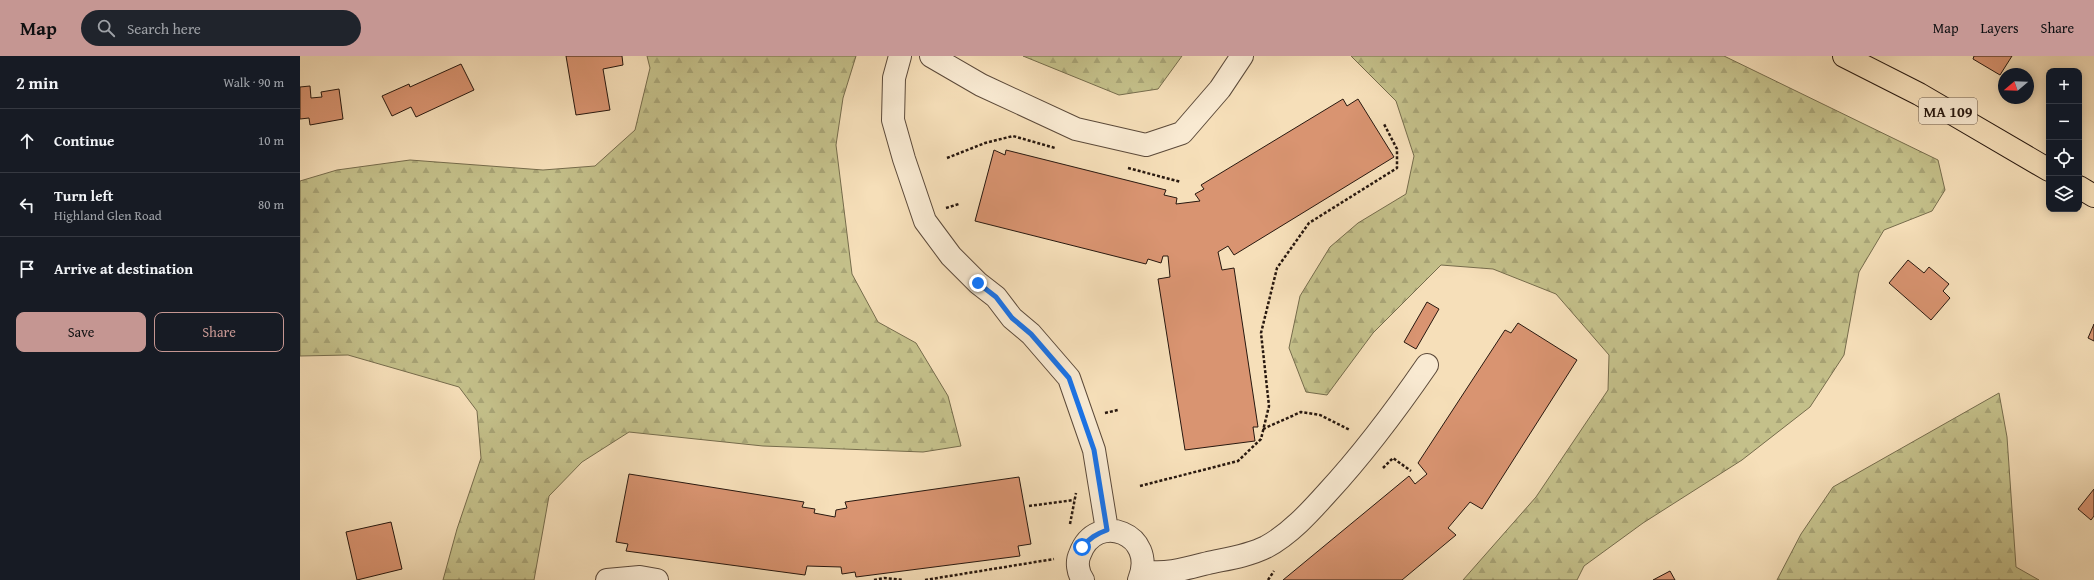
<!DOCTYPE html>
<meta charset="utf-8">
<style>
body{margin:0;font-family:"Gentium Book Plus",serif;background:#20242c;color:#f1f3f6}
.controls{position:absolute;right:12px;top:12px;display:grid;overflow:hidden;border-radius:8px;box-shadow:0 2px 10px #0003}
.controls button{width:36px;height:36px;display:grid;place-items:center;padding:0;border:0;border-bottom:1px solid #363941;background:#171b24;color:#f1f3f6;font:20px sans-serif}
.compass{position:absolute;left:1698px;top:12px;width:36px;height:36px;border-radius:50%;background:#171b24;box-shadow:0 2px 10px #0003;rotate:251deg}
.stop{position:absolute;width:12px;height:12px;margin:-9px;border:3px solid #1a73e8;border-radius:50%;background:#fff}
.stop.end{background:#1a73e8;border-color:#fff;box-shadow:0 1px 4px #0008}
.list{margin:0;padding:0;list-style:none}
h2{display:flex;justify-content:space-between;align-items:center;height:52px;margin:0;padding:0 16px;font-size:17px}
h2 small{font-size:13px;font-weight:400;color:#9ea1a6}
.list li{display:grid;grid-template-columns:26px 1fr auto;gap:12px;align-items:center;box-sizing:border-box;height:64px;padding:0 16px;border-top:1px solid #363941}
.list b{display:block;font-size:15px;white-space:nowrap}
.list p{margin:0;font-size:13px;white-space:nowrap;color:#9ea1a6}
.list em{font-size:13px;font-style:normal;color:#9ea1a6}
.actions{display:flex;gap:8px;padding:12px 16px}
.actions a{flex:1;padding:9px 0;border:1px solid #c59692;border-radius:8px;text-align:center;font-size:14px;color:#c59692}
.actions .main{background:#c59692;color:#111}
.icon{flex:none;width:22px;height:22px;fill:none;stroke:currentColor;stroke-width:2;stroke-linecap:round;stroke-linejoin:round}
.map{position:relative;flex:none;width:1794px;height:524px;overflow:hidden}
header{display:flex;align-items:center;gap:24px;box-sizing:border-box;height:56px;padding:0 20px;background:#c59692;color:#111}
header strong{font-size:19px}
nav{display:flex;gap:22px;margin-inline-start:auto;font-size:14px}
.search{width:280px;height:36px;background:#20242c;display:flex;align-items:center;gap:10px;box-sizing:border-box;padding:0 14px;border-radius:22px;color:#9ea1a6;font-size:15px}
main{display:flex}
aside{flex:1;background:#171b24}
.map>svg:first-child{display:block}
.forest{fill:url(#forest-firs);stroke:#766c4c}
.building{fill:#d99471;stroke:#28180f}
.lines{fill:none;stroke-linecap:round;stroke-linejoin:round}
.minor-casing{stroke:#5c4a3a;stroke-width:24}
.major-casing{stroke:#28180f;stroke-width:24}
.path{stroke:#28180f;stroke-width:2.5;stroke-dasharray:3 2;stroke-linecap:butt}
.minor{stroke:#f9ead2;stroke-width:22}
.major{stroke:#f6dfb9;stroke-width:22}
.route{stroke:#1a73e8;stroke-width:5}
.labels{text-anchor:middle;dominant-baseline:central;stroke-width:3.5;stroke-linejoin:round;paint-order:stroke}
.shield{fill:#f9ead2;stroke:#67574a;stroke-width:1}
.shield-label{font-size:15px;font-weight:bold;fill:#28180f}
</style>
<header>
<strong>Map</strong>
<div class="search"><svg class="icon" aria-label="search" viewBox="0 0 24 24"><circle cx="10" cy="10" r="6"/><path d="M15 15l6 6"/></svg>Search here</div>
<nav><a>Map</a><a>Layers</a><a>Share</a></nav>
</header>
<main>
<aside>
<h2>2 min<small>Walk · 90 m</small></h2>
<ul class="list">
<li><svg class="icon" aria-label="ahead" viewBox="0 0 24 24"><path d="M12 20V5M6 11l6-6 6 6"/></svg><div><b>Continue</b></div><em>10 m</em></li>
<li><svg class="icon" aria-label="left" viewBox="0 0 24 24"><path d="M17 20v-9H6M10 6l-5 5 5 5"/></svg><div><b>Turn left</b><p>Highland Glen Road</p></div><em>80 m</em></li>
<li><svg class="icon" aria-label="arrive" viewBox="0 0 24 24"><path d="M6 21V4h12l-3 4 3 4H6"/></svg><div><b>Arrive at destination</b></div></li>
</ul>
<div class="actions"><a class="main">Save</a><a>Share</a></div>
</aside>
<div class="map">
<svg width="1794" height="524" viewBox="0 0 1794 524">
<defs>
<pattern id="forest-firs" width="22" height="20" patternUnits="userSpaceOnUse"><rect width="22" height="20" fill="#c4c08a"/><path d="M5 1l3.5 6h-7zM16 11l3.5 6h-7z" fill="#a8a476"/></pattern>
</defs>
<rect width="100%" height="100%" fill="#f6dfb9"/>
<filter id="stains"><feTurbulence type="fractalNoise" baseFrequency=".005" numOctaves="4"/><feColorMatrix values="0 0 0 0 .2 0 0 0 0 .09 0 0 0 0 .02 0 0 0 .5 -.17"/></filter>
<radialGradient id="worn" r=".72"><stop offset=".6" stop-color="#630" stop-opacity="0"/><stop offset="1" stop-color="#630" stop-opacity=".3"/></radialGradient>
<path class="forest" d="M347,0H556L543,42L536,89L552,218L578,266L616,287L648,340L661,390L623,396L463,390L329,376L282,406L249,440L234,524H143L157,473L181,402L177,355L159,331L48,299L0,300V125L37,114L110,104L243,114L295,110L335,74L350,12Z
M723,0H882L858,33L819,39Z
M1051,0H1424L1638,104L1645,134L1632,155L1584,174L1559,216L1544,299L1510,351L1442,404L1343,467L1284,510L1277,524H1163L1236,441L1308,334L1309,299L1256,238L1193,213L1141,209L1073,277L1027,339L1006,336L989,292L1000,240L1030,191L1058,167L1106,138L1114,100L1096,45Z
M1699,337L1707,381L1716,511L1739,524H1477L1501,478L1533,431Z"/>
<path class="building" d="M266,0H322L323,9L303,13L310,54L276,59Z
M1674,0H1712L1700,19L1673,3Z
M161,8L174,34L116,61L111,51L92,60L82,40L109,28L110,31Z
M10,30L11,42L22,41L21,36L39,33L43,63L10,69L9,62L0,63V31Z
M1043,43L1047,50L1058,43L1094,101L934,199L928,190L918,196L922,214L934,212L958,371H953L955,385L885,394L858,223L870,221L868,200H863L861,207L848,203L846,208L675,165L694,94L705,99L706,94L866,134L864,139L877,142L876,148L900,145L895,138L904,133L901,129Z
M1608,204L1624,217L1629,211L1649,228L1643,235L1650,242L1631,264L1589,227Z
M1127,246L1139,253L1116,293L1104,286Z
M1218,267L1277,304L1182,453L1170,446L1148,472L1156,479L1102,524H983L1109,420L1115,428L1127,418L1118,407L1205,274L1211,277Z
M1794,268V285L1788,282Z
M329,418L504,446L502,451L515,453L514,457L535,461L536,454L547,452L545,446L719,421L731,488L718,490L720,500L556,521L555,516L542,518L541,511L507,510L505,519L326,495L328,488L316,486Z
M1794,433V460L1791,464L1778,453Z
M91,466L102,513L57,524L46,476Z
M1370,515L1375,524H1353Z"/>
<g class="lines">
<defs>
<path id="minor" d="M600,0L594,22L593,64L604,103L625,165L651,200L678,227L696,241L712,262L731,278L769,322L794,394L807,474
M631,0L681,29L776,73L846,89L882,77L920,33L942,0
M842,515C865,519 885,513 908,507C926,503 948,500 966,491C990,478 1009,457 1027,437C1064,397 1096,354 1127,309
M307,524L340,521L357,524
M783,524C778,517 776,506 780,498C796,454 858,478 839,524"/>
<path id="major" d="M1544,0L1619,38L1749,114
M1779,131L1794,140"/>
</defs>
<use href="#minor" class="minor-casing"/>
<use href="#major" class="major-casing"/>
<path class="path" d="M647,102L685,87L713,80L755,92
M828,112L881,126
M646,152L659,148
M805,357L818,354
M963,373L1001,356L1020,359L1050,374
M1083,412L1093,402L1111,415
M840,430L938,405L961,383L969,350L961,277L977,212L1009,167L1097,112V93L1084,68
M729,450L774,444
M770,468L776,437
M574,524L584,522L603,524
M625,524L754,503
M968,524L974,515"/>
<use href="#minor" class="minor"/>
<use href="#major" class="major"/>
</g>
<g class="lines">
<path class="route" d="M678,227L696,241L712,262L731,278L769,322L794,394L807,474C796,478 790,482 782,491"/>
</g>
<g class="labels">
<rect class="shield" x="1619" y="42" width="58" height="26" rx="3"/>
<g class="shield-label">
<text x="1648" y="55">MA 109</text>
</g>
</g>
<rect width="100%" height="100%" filter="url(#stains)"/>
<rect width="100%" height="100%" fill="url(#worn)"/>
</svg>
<div class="controls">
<button>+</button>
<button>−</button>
<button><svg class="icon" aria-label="locate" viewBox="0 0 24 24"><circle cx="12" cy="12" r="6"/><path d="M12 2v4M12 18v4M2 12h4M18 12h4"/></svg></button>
<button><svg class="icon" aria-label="layers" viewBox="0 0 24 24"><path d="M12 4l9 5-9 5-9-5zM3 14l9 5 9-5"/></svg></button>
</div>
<svg class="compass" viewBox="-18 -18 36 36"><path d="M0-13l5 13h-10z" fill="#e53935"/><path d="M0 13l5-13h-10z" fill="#9ea1a6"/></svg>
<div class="stop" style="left:782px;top:491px"></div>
<div class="stop end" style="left:678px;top:227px"></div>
</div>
</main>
